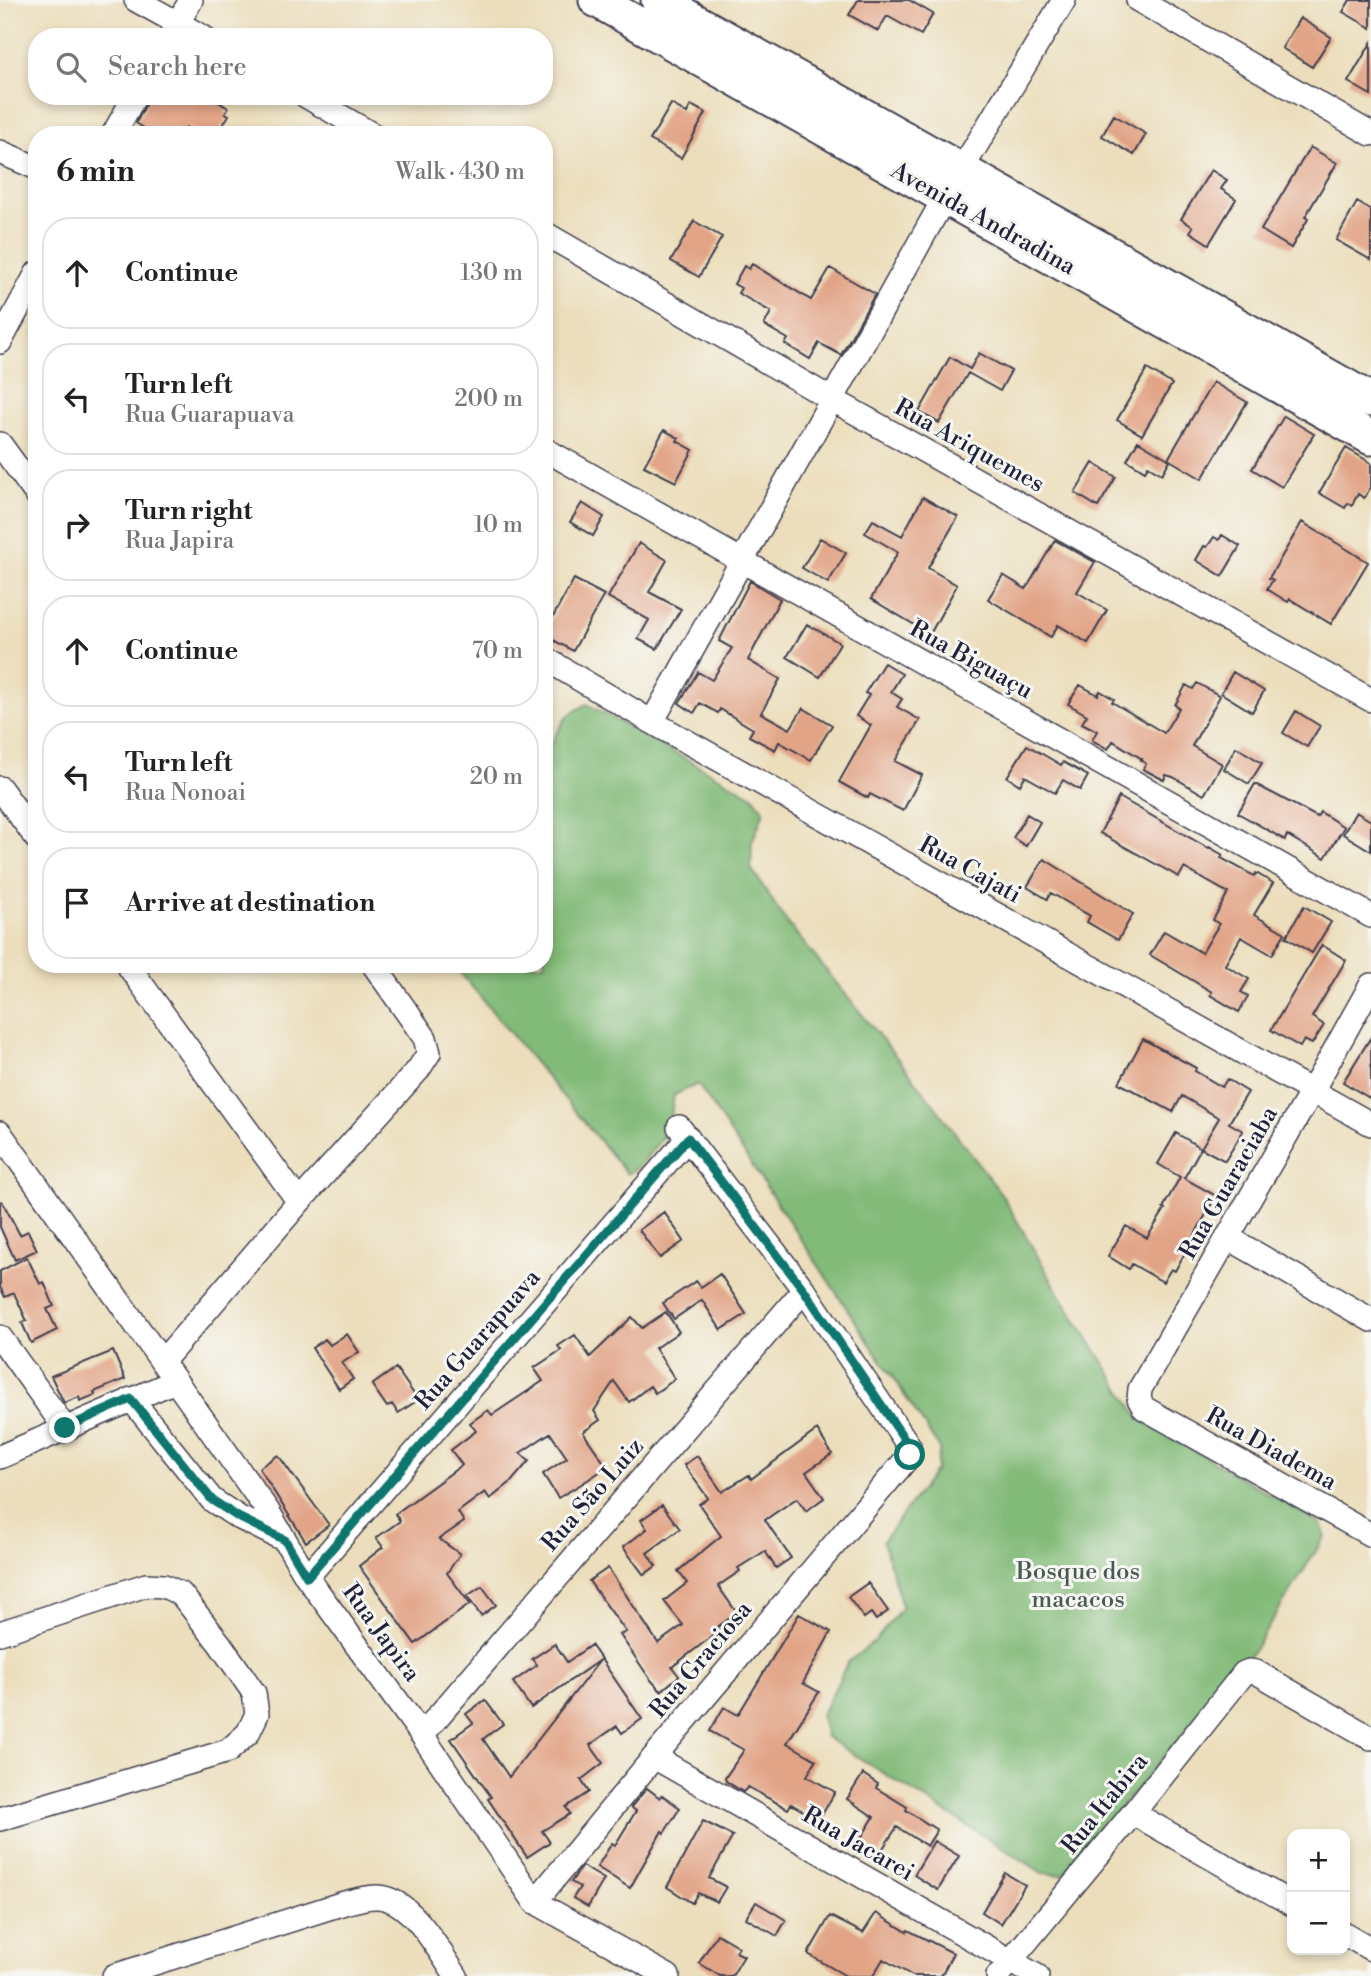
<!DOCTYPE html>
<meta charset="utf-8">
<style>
body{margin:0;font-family:"Libre Bodoni",serif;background:#f6f6f6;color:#222}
.controls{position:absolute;right:21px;bottom:21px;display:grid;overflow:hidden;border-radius:14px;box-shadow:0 4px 10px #0003}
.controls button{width:63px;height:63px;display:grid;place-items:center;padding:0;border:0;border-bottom:2px solid #e0e0e0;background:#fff;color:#222;font:35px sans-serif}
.stop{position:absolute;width:21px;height:21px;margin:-16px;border:5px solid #0f766e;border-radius:50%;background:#fff}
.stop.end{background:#0f766e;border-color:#fff;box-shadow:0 2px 7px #0008}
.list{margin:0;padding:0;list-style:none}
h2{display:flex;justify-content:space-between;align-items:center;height:91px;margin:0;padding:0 28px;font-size:30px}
h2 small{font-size:23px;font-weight:400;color:#767676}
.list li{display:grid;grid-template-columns:46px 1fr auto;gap:21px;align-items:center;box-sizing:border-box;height:112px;margin:0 14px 14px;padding:0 14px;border:2px solid #e0e0e0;border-radius:28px}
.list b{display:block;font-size:26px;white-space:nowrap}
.list p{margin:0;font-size:23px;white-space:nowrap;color:#767676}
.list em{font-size:23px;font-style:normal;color:#767676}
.icon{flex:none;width:38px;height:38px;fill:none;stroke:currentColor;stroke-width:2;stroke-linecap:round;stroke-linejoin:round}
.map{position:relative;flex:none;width:1371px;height:1976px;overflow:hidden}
.search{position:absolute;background:#fff;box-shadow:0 4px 10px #0003;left:28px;top:28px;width:525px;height:77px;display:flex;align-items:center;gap:18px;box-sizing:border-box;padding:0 24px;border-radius:28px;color:#767676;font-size:26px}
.panel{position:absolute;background:#fff;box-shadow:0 4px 10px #0003;left:28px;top:126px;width:525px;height:847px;border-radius:28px}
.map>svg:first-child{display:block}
.forest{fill:#82ba78;stroke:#526e5a;stroke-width:2}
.building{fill:#e2a487}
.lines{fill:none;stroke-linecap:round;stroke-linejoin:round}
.minor-casing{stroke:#403e4e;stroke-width:26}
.secondary-casing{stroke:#403e4e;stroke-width:37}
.minor{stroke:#fff;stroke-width:23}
.secondary{stroke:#fff;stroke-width:33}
.route{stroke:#0f766e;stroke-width:9}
.labels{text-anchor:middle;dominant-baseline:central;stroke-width:6;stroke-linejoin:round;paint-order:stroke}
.street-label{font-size:24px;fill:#22223b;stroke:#f6f6f2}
.park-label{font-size:24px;fill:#495953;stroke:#f6f6f2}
</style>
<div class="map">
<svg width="1371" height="1976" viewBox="0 0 1371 1976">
<rect width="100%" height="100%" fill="#f6f6f2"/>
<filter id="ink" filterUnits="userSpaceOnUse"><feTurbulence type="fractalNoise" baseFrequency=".0143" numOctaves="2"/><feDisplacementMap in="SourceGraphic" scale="14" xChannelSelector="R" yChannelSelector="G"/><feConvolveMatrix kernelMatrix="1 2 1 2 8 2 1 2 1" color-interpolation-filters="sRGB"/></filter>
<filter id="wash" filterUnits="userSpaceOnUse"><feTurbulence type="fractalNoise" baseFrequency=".00686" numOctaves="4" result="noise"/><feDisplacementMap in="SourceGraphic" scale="28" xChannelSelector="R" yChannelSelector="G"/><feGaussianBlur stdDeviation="1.57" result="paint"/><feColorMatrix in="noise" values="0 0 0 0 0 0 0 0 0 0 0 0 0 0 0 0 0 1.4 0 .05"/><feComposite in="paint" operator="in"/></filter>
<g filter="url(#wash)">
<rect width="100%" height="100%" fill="#ecdebc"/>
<path class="forest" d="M587,704L753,796L764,811L752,842L751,868L785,920L916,1081L1002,1195L1059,1293L1140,1419L1321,1524L1325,1536L1254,1650L1063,1875L1043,1873L826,1737L821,1716L848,1662L875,1641L902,1607L883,1541L936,1470L940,1449L698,1084L674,1095L669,1129L639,1167L627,1174L453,964H544V755L567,716Z"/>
<g id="blocks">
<path class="building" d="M858,0H909L933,14L921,35L887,16L878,31L849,15Z
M1350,0H1371V28L1343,12Z
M1300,18L1331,37L1312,67L1282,48Z
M1371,43V95L1348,82Z
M150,96H209L228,108L225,113L229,115L217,135H199L186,127L181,135H155L136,123Z
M671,104L687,113L691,105L706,113L681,158L650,140Z
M1114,115L1146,134L1134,155L1102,136Z
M1310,147L1337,163L1305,217L1308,219L1291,248L1261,230Z
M1211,170L1227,180L1221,189L1236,199L1209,244L1190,232L1193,227L1181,219Z
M1357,202L1371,210V260L1336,240Z
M694,221L722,237L699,277L671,261Z
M752,264L811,300L830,268L875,294L841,355L819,343L810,359L785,344L788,339L764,325L771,312L738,293L741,288L734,284L744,266L749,269Z
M979,353L1011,371L1000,391L968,373L939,423L919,412L950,357L970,369Z
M1147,369L1172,384L1142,435L1117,420Z
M1213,382L1247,402L1202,479L1168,459Z
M1284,416L1314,434L1282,487L1252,469Z
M664,430L679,438L677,441L693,450L676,482L644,466Z
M1138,441L1170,460L1162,474L1148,466L1145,471L1127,460Z
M1346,448L1371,463V487L1364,498L1358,494L1352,505L1348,503L1345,508L1319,493Z
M1093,463L1116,477L1098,507L1075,493Z
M923,497L958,517L928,568L957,585L930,634L871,599L898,552L865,533L873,520L902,536Z
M582,503L604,517L593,536L570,522Z
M1302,522L1368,562L1331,624L1290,599L1288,602L1267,589L1273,580L1269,578Z
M1222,535L1240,546L1222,576L1196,560L1204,546L1207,547L1214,537L1219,540Z
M820,538L846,553L828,583L802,568Z
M1055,540L1095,562L1077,592L1107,610L1088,643L1058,625L1051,637L988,599L1003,575L1026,589Z
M639,543L667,560L649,592L681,609L657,649L638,639L649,620L608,597Z
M574,579L604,595L573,651L544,635V633Z
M750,581L780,599L748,660L780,679L761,713L790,729L803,708L832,725L811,760L779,742L775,750L749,736L753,729L720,709L718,713L700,703L694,713L679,703L698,672L712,680L732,648L719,641Z
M807,624L840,643L820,677L787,657Z
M884,663L902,674L891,692L902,699L897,707L920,720L895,761L922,775L903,811L870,794L868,798L839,782L871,725L856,716L869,695L865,693Z
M1233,672L1264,691L1252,712L1221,693Z
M1197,683L1220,696L1192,746L1222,764L1204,795L1173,777L1166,775L1164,780L1143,769L1146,764L1141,760L1142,759L1113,741L1108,749L1092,740L1097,731L1082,723L1087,715L1068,704L1080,685L1098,695L1100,691L1114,699L1112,702L1164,733L1179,708L1175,705L1186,685L1193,689Z
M1296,711L1320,726L1307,747L1283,733Z
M1027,745L1061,765L1063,762L1088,776L1080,790L1063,780L1055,793L1025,776L1020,785L1007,777Z
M1236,747L1262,763L1249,784L1224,769Z
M1255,784L1317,817L1320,812L1344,827L1325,858L1287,835L1285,840L1238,813Z
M1119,797L1208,848L1209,847L1223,855L1221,858L1254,876L1256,873L1273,883L1254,915L1285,933L1272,955L1241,937L1225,965L1249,979L1241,992L1248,996L1239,1012L1210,995L1212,992L1150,955L1164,931L1202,953L1219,924L1213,920L1228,893L1184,868L1179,877L1100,833Z
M1356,812L1371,821V851L1343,834Z
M1027,814L1040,822L1026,846L1013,838Z
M1044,859L1133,914L1118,940L1087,922L1090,916L1051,893L1047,899L1027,887Z
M1304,906L1331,922L1312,953L1286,937Z
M1322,945L1346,960L1312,1017L1324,1025L1312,1044L1304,1040L1300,1047L1271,1030Z
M1371,1037V1099L1343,1082Z
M1143,1039L1196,1068L1195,1071L1222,1087L1227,1079L1248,1092L1229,1123L1243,1131L1225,1161L1201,1148L1219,1118L1182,1096L1173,1112L1119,1083Z
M1176,1133L1201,1148L1184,1178L1216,1196L1175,1271L1171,1269L1163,1282L1132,1264L1129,1269L1108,1256L1126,1226L1147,1238L1165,1209L1163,1208L1180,1177L1158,1164Z
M2,1201L20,1235L28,1231L37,1250L15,1260L0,1227V1202Z
M664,1212L684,1241L660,1258L639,1230Z
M27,1257L40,1284L44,1282L54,1306L47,1309L57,1330L31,1343L22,1323L27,1321L14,1293L5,1297L0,1287V1271Z
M720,1274L746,1314L721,1330L702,1300L674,1319L663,1303L696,1281L701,1287Z
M666,1312L679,1332L655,1348L675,1379L655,1393L650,1386L629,1402L614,1381L594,1411L600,1420L583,1432L607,1467L583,1483L558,1498L543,1474L567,1458L550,1433L520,1453L529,1461L511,1482L490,1499L485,1492L458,1512L464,1522L439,1539L460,1554L447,1573L470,1604L415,1644L359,1566L383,1547L376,1538L400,1521L395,1514L462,1465L451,1450L476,1431L470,1423L488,1410L492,1415L543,1381L534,1368L561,1350L558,1346L575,1335L590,1357L632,1317L642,1328Z
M347,1334L359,1352L342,1363L353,1379L339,1389L312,1348L325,1339L330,1345Z
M113,1351L125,1379L94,1392L95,1395L80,1401L79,1397L64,1403L51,1376Z
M396,1368L418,1400L398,1413L392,1404L387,1407L372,1385Z
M817,1430L832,1454L806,1472L824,1498L806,1511L797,1498L765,1520L791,1558L776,1568L765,1551L738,1568L740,1571L718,1586L737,1613L716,1628L719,1631L672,1667L679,1676L661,1691L650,1679L620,1635L626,1632L589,1581L608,1568L658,1643L683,1625L664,1601L687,1583L678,1571L721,1536L699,1504L708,1498L684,1465L697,1456L722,1492L749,1475L751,1479Z
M278,1455L329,1525L306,1542L259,1468Z
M662,1505L680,1529L647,1553L656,1566L644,1575L623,1547L647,1529L641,1520Z
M868,1583L888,1611L876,1620L871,1613L864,1618L848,1597Z
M482,1586L496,1605L481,1616L467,1596Z
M799,1614L831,1632L803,1683L819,1692L787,1743L816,1760L807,1776L835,1792L819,1820L791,1804L788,1809L748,1787L743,1792L726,1781L725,1778L744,1750L710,1731L724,1707L738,1715Z
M555,1644L567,1662L591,1645L601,1659L531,1708L513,1682L537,1665L532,1659Z
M601,1659L642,1719L622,1733L617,1726L590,1745L603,1763L581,1780L589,1792L566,1807L570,1814L542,1831L550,1842L527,1857L488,1799L491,1797L451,1739L473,1723L466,1714L485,1700L503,1724L483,1739L509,1777Z
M863,1774L878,1784L876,1788L907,1807L906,1810L937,1830L927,1846L897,1827L879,1854L859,1841L874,1817L847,1799Z
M647,1788L660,1798L662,1795L680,1808L664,1833L662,1831L630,1888L597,1867L612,1843L615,1845L636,1811L631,1807Z
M703,1821L733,1836L709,1878L726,1887L717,1902L698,1893L692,1903L667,1887Z
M934,1841L959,1856L938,1890L914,1875Z
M582,1866L604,1879L588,1907L573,1898L580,1887L571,1882Z
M1005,1873L1025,1885L1001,1924L982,1912Z
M756,1902L786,1920L777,1936L746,1918Z
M876,1913L907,1932L908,1930L953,1953L941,1976H913L883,1959L873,1976H846L808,1954L830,1916L863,1933Z
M717,1934L739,1947L736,1952L744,1956L732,1976H720L699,1963Z"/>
</g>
</g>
<g filter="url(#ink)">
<use href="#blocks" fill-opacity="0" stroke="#403e4e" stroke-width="2"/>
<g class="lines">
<defs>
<path id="minor" d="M136,0L203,37
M1138,0L1371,134
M170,37L191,0
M306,96L373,135
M113,135L135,96
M0,152L37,168
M544,233L833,400L1371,700
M0,342L37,273
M0,444L37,495
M544,449L1371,916
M544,658L652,722L1371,1124
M652,722L945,197L1064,0
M0,788L37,839
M127,964L299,1202
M1371,985L1312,1091L1140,1389L1139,1399L1144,1408L1371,1535
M0,1133L267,1510L307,1577L422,1735L535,1902L668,1976
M1227,1237L1371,1320
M0,1337L65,1428
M162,1362L299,1202L418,1070L429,1053L425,1038L373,964
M131,1399L212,1500L238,1517L285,1540
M0,1457L175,1381
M307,1577L688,1138
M0,1633L146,1585L164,1586L181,1594L220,1644L254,1693L257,1714L248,1733L228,1751L0,1819
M422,1735L804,1290
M654,1757L1037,1976
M1133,1813L1292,1904
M535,1902L654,1757L910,1455L909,1446L804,1290L679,1127
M1345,1934L1371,1949
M114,1976L341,1904C352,1901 367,1896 378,1897C412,1899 439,1951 456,1976
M998,1976L1133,1813L1244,1673L1249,1671L1256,1672L1371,1738"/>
<path id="secondary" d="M596,0L1371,438
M658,0L1371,400"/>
</defs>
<use href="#minor" class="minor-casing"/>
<use href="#secondary" class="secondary-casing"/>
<use href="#minor" class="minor"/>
<use href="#secondary" class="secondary"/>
</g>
</g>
<g class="lines" filter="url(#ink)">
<path class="route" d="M65,1428L131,1399L212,1500L238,1517L285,1540L307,1577L688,1138L804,1290L909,1446L910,1455"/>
</g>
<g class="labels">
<g class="street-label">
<text transform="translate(983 219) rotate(29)">Avenida Andradina</text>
<text transform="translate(969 446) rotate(29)">Rua Ariquemes</text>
<text transform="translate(971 660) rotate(29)">Rua Biguaçu</text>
<text transform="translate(970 870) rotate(29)">Rua Cajati</text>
<text transform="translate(1229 1183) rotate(-60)">Rua Guaraciaba</text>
<text transform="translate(478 1340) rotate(-49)">Rua Guarapuava</text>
<text transform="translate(1271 1449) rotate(29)">Rua Diadema</text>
<text transform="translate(593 1495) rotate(-49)">Rua São Luiz</text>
<text transform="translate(381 1633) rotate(54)">Rua Japira</text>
<text transform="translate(701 1660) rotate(-50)">Rua Graciosa</text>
<text transform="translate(1105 1804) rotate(-51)">Rua Itabira</text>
<text transform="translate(858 1844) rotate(30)">Rua Jacarei</text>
</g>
<g class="park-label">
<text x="1078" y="1572">Bosque dos<tspan x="1078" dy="28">macacos</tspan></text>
</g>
</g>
</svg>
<div class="controls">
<button>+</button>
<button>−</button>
</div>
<div class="stop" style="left:910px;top:1455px"></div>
<div class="stop end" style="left:65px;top:1428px"></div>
<div class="search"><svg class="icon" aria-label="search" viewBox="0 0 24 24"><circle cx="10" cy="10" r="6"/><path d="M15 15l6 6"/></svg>Search here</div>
<section class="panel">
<h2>6 min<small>Walk · 430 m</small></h2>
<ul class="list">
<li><svg class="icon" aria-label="ahead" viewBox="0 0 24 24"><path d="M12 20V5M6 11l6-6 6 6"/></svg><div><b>Continue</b></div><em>130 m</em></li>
<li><svg class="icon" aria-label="left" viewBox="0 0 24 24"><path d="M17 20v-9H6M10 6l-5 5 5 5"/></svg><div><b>Turn left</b><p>Rua Guarapuava</p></div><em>200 m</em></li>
<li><svg class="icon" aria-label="right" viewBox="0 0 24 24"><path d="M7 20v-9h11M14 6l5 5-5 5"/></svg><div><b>Turn right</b><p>Rua Japira</p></div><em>10 m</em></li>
<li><svg class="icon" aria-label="ahead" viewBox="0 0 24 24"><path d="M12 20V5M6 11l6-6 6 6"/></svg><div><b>Continue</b></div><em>70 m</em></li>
<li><svg class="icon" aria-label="left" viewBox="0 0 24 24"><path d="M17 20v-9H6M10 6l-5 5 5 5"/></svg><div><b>Turn left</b><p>Rua Nonoai</p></div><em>20 m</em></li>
<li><svg class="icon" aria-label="arrive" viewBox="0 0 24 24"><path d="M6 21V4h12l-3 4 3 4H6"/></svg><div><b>Arrive at destination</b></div></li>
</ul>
</section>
</div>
